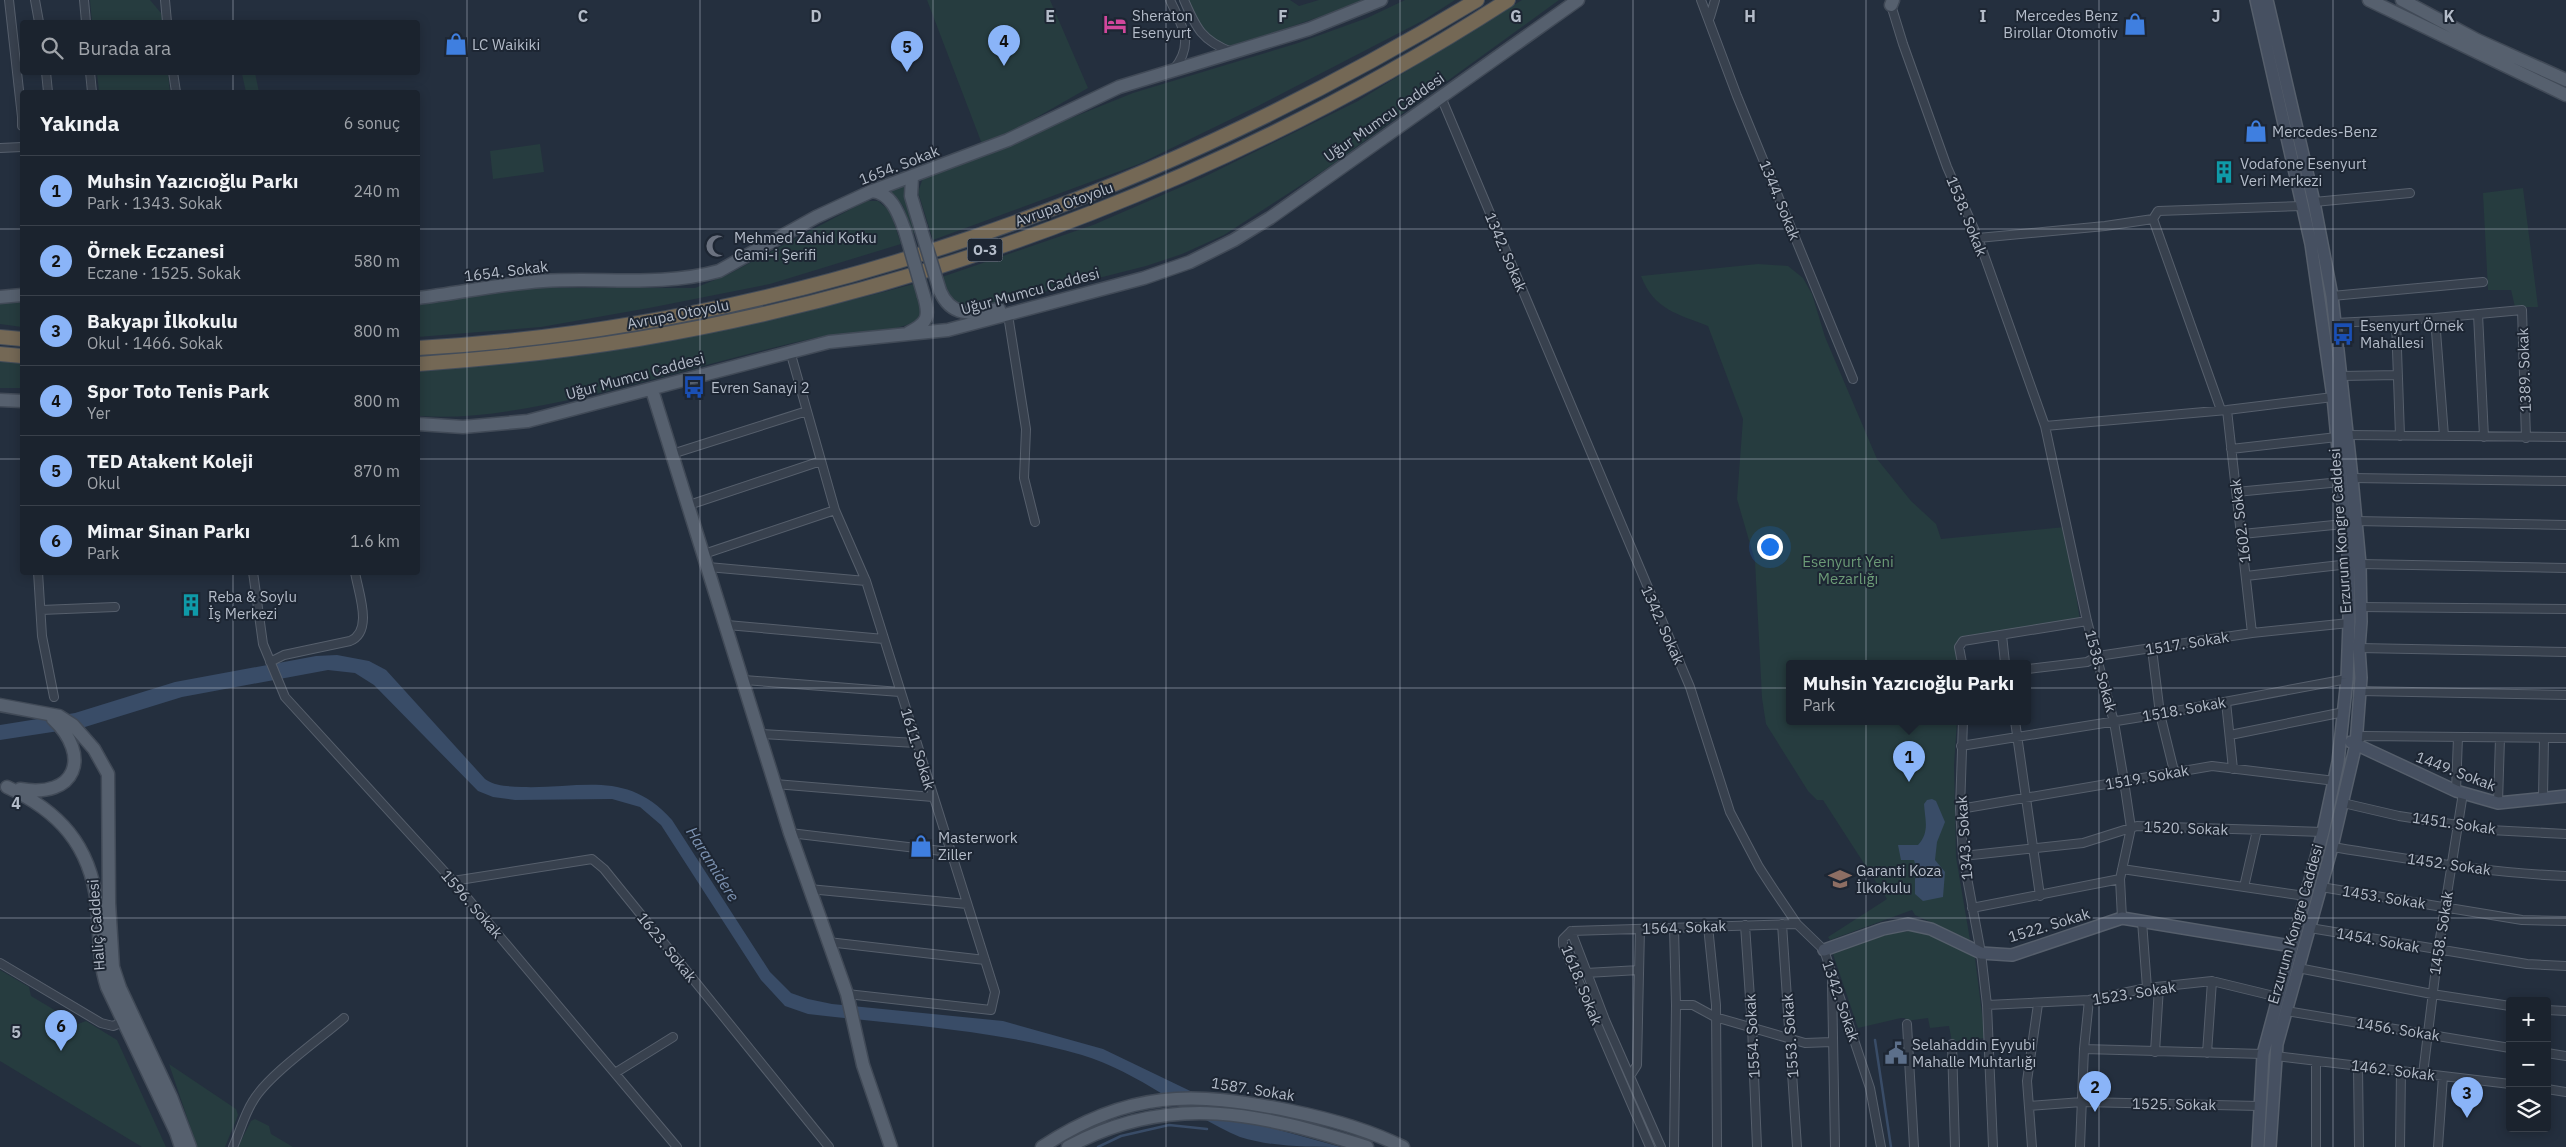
<!DOCTYPE html>
<html lang="tr">
<meta charset="utf-8">
<style>
body{margin:0;font-family:"IBM Plex Sans",sans-serif;background:#242b36;color:#f1f3f6}
.controls{position:absolute;right:15px;bottom:15px;display:grid;overflow:hidden;border-radius:5px;box-shadow:0 2px 12px #0003}
.controls button{width:45px;height:45px;display:grid;place-items:center;padding:0;border:0;border-bottom:1px solid #39404a;background:#1b232e;color:#f1f3f6;font:25px sans-serif}
.you{position:absolute;left:1769px;top:546px;width:18px;height:18px;margin:-12px;border:4px solid #fff;border-radius:50%;background:#1a73e8;box-shadow:0 0 0 8px #1a73e833}
.badge{display:grid;place-items:center;width:32px;height:32px;border-radius:50%;background:#8ab4f8;color:#111;font-size:16px;font-weight:700}
.pin{position:absolute;translate:-50% -41px;filter:drop-shadow(0 1px 2px #0008)}
.pin::after{content:'';position:absolute;top:26px;width:18px;height:15px;background:inherit;clip-path:polygon(0 0,100% 0,50% 100%)}
.popup{position:absolute;left:1786px;top:660px;width:245px;height:65px;box-sizing:border-box;display:grid;place-content:center;border-radius:5px;background:#1b232e;filter:drop-shadow(0 1px 4px #0005);font-size:16px;white-space:nowrap;color:#a0a4aa}
.popup b{font-size:19px;color:#f1f3f6}
.popup::after{content:'';position:absolute;left:50%;top:100%;margin-left:-10px;border:10px solid transparent;border-top-color:#1b232e}
.list{margin:0;padding:0;list-style:none}
h2{display:flex;justify-content:space-between;align-items:center;height:65px;margin:0;padding:0 20px;font-size:21px}
h2 small{font-size:16px;font-weight:400;color:#a0a4aa}
.list li{display:grid;grid-template-columns:32px 1fr auto;gap:15px;align-items:center;box-sizing:border-box;height:70px;padding:0 20px;border-top:1px solid #39404a}
.list b{display:block;font-size:19px;white-space:nowrap}
.list p{margin:0;font-size:16px;white-space:nowrap;color:#a0a4aa}
.list em{font-size:16px;font-style:normal;color:#a0a4aa}
.icon{flex:none;width:28px;height:28px;fill:none;stroke:currentColor;stroke-width:2;stroke-linecap:round;stroke-linejoin:round}
.map{position:relative;flex:none;width:2566px;height:1147px;overflow:hidden}
.search{position:absolute;background:#1b232e;box-shadow:0 2px 12px #0003;left:20px;top:20px;width:400px;height:55px;display:flex;align-items:center;gap:12px;box-sizing:border-box;padding:0 18px;border-radius:5px;color:#a0a4aa;font-size:19px}
.panel{position:absolute;background:#1b232e;box-shadow:0 2px 12px #0003;left:20px;top:90px;width:400px;height:485px;border-radius:5px}
.map>svg:first-child{display:block}
.green{fill:#263c3f}
.water{fill:#394c67}
.lines{fill:none;stroke-linecap:round;stroke-linejoin:round}
.stream{stroke:#394c67;stroke-width:2.5}
.street-casing{stroke:#565f6c;stroke-width:10}
.secondary-casing{stroke:#565f6c;stroke-width:14}
.primary-casing{stroke:#414a57;stroke-width:15}
.highway-casing{stroke:#434c59;stroke-width:16}
.street{stroke:#38414e;stroke-width:8}
.secondary{stroke:#465061;stroke-width:11}
.primary{stroke:#56606e;stroke-width:12}
.highway{stroke:#746855;stroke-width:14}
.primary-bridge-casing{stroke:#414a57;stroke-width:15;stroke-linecap:butt}
.primary-bridge{stroke:#56606e;stroke-width:12}
.grid{fill:none;stroke:#b4bcc9;stroke-width:1;stroke-opacity:0.55}
.labels{text-anchor:middle;dominant-baseline:central;stroke-width:4;stroke-linejoin:round;paint-order:stroke}
.shield{fill:#1d2633;stroke:#878f9c;stroke-width:1}
.shield-label{font-size:14px;font-weight:bold;fill:#b4bcc9}
.poi-label{font-size:15px;fill:#b4bcc9;stroke:#1d2633;text-anchor:start}
.street-label{font-size:15px;fill:#b4bcc9;stroke:#1d2633}
.park-label{font-size:15px;fill:#6b9a76;stroke:#1d2633}
.water-label{font-size:16px;font-style:italic;fill:#7c92b1;stroke:#1d2633}
.grid-label{font-size:16px;text-anchor:middle;font-weight:bold;fill:#b4bcc9;stroke:#1d2633;stroke-width:4;stroke-linejoin:round;paint-order:stroke}
</style>
<div class="map">
<svg width="2566" height="1147" viewBox="0 0 2566 1147">
<rect width="100%" height="100%" fill="#242f3e"/>
<path class="green" d="M90,0H150L161,13L162,22H92Z
M927,0H1050L1088,88L1011,132L982,144Z
M1184,0H1290L1299,6L1319,0H1369L1225,49L1204,36Z
M1405,0H1455L1424,20L1258,106L1139,164L933,240L918,192L923,178L1133,93L1298,43L1367,18Z
M1522,0H1559L1326,169L1224,235L1182,254L1146,266L989,306L968,309L949,300L942,277L1093,225L1204,177L1358,101Z
M97,73H168L170,92H99Z
M255,73L259,92H246L242,74Z
M540,144L544,172L493,179L490,151Z
M904,184L918,233H913L903,206L888,190Z
M2523,188L2538,307H2515L2511,290H2488L2483,193Z
M866,201H878L890,211L901,244L770,284L649,308L541,327L418,337V303L535,288H695L729,274Z
M1758,264L1788,266L1803,278L1812,294L1825,337L1877,459L1911,501L1936,524L1941,539L2065,527L2080,620L1963,636L1955,648L1957,663H1790V721H1957L1954,765L1956,857L1970,940L1915,915L1912,910L1830,940L1828,937L1887,899L1823,800H1817L1808,791L1766,724L1762,698L1755,561L1737,499L1743,419L1708,326C1678,314 1654,310 1641,276Z
M914,284L923,304L922,318C892,336 853,330 819,337C741,354 664,378 587,396C532,408 474,420 418,416V372C503,363 589,356 674,340C755,325 834,305 914,284Z
M22,299V327L0,324V300Z
M0,360L22,362V388H0Z
M1911,931C1932,934 1958,944 1975,958L1985,1038L1952,1042L1949,1026L1930,1028L1928,1018L1906,1021L1905,1018H1901L1858,1028L1833,954L1891,933Z
M0,970L29,987L31,996L78,1024L86,1021L117,1040L166,1147H142L0,1061Z
M169,1064L236,1109L238,1115L225,1147H197Z
M255,1119L269,1126L271,1134L293,1147H238L251,1121Z"/>
<path class="water" d="M337,655L369,661L386,670L485,779C497,787 508,786 522,787C581,789 627,769 672,820L770,972L791,993L808,999L832,1004L1003,1021L1103,1049L1261,1125L1341,1147C1308,1147 1272,1147 1240,1137C1186,1114 1139,1072 1082,1055C993,1029 899,1025 808,1014L785,1006L761,980L661,825L640,807L612,799L515,800L493,797L478,791L374,685L355,673L328,670L182,697L85,727L0,740V725L75,713L175,682L316,656Z
M1932,799L1936,801L1945,822L1937,842L1935,860L1945,872L1943,897L1923,901L1915,894V879L1918,874L1914,860H1901L1898,845H1918C1930,832 1925,820 1924,804L1927,800Z"/>
<g class="lines">
<path class="stream" d="M1875,1040L1891,1147
M1098,1147L1121,1136L1169,1125L1207,1129"/>
<defs>
<path id="street" d="M9,0L22,117
M35,0L39,22
M84,0L86,22
M165,0L167,22
M1170,0C1182,26 1195,43 1174,69
M1184,0C1196,28 1202,41 1232,52
M1701,0L1737,96L1853,379
M1891,5L1903,44L1947,167L1978,238L2045,426L2087,621L2114,722L2124,781L2131,828L2120,879L2122,918
M1710,17L1715,0
M46,72L48,92
M90,72L92,92
M173,72L176,92
M1441,97L1690,687L1730,812L1759,867L1772,887L1797,924L1824,950L1870,1088L1881,1147
M22,117V126
M0,148L22,147
M2314,202L2410,193
M2153,219L2221,410
M2153,219L2158,211L2303,206
M1978,238L2105,226L2153,219
M2332,296L2483,282
M2478,314L2484,437
M1008,315L1026,429L1024,478L1035,522
M2435,318L2444,436
M2396,321L2400,436
M2335,323L2435,318L2522,310L2526,438
M790,351L835,510L866,581L995,992L991,1010L847,994
M2341,376L2398,375
M2227,410L2252,633
M2045,426L2227,410L2333,397
M2347,435L2566,437
M2231,449L2337,437
M672,454L807,411
M2352,478L2566,481
M2236,492L2341,482
M689,505L821,461
M2355,521L2566,525
M2242,534L2344,524
M704,554L835,510
M2360,564L2566,568
M708,567L866,581
M38,572L42,636L54,697
M253,572L263,644L285,697L453,881L677,1147
M2246,576L2349,564
M2360,607L2566,609
M41,610L115,607
M727,625L884,639
M2002,635L2005,663
M2359,648L2566,652
M2152,649L2160,714L2174,771
M270,662L284,655L350,641C374,631 358,592 355,572
M1962,663L1959,647L1963,641L2087,621
M2028,669L2087,662L2098,656L2252,633L2349,623
M744,680L900,692
M2360,691L2566,695
M2226,702L2233,769
M1963,721L1960,809L1963,856L1981,953L1987,1005L1993,1147
M2015,721L2040,896
M760,734L916,743
M2230,735L2344,712
M2356,743L2363,736L2566,738
M1961,746L2160,714L2347,679
M775,784L933,797
M2456,791L2458,737
M2543,798L2544,738
M2343,803L2399,816L2490,830L2566,834
M2498,803L2500,738
M1960,809L2212,766L2335,781
M790,833L950,852
M2332,847C2410,859 2487,873 2566,876
M1963,856L2083,843L2137,826L2323,832
M2122,869L2305,896
M453,881L592,859L604,869L829,1147
M2244,887L2257,830
M2321,887L2522,920L2566,921
M809,889L967,904
M1972,908L2120,879
M2142,921L2147,988
M1782,924L1797,1147
M1745,925L1752,1027L1757,1147
M1708,926L1716,1005L1717,1147
M1674,928L1676,1005L1674,1147
M2310,928L2527,964L2566,966
M1571,931L1563,939V945L1650,1147
M1571,931L1605,1020L1661,1147
M1571,931L1797,924
M828,942L985,960
M0,963L101,1023L113,1026L123,1022
M2298,968L2432,994L2510,1006
M1586,973L1639,970
M1832,982L1835,1147
M1676,1005H1693L1715,1017L1805,1043L1832,1042
M1987,1005L2089,1000L2147,988L2212,981L2278,997
M2547,1010L2566,1011
M2286,1011L2510,1048
M1907,1024L1914,1147
M1952,1044L1955,1147
M2084,1049L2263,1054
M2155,1052L2159,987
M2207,1053L2212,981
M2547,1053L2566,1056
M2276,1056L2510,1084
M2316,1061V1147
M2358,1066L2359,1147
M615,1073L673,1037
M2423,1074L2438,951L2463,793
M1630,1076L1637,1065L1640,929
M2547,1089L2566,1092
M2030,1106L2082,1102L2259,1106
M233,1147C240,1132 244,1115 253,1101C268,1075 320,1039 344,1018
M2032,1147L2027,1081L2038,1004
M2080,1147L2084,1049L2089,1000
M2400,1147L2401,1071
M2438,1147L2443,1076"/>
<path id="secondary" d="M2256,0L2311,244L2333,397L2349,564V623L2347,679L2338,762L2323,832L2263,1054L2258,1147
M2267,0L2314,202L2332,296L2352,478L2360,564L2361,622L2359,648L2361,678L2356,744L2332,847L2277,1044L2270,1147
M2351,742L2456,791L2498,803L2566,796
M1824,950L1883,929L1908,924L1931,929L1981,953L2012,955L2122,918L2291,946"/>
<path id="primary" d="M2369,0L2566,95
M2402,0L2477,40L2566,80
M1891,5L1893,0
M912,177L911,196L920,226
M872,191C892,193 899,215 905,231
M940,291C952,319 974,313 999,309
M0,297L22,295
M418,298C459,293 501,284 543,281C602,277 661,287 719,271L816,217L872,191L1008,140L1119,87L1309,29L1381,0
M908,333C928,323 930,317 924,296
M652,390L790,833L847,994L863,1065L891,1147
M0,400L22,401
M418,424L463,427L528,421L829,342L948,330L1144,278L1190,262L1234,240L1270,218L1578,0
M0,705L59,716L73,725L94,749L108,774L109,903L113,967L120,988L171,1097L190,1147
M7,787C59,811 90,845 97,904C100,932 98,959 107,987L176,1132L181,1147
M20,789C76,799 92,756 53,719
M1042,1147C1128,1090 1193,1091 1291,1111C1330,1119 1367,1129 1403,1147
M1068,1147C1172,1091 1261,1114 1367,1147"/>
<path id="highway" d="M0,337L22,339
M418,348C793,327 1157,194 1477,0
M0,354L22,356
M418,364C491,359 565,351 638,339C946,287 1246,169 1508,0"/>
</defs>
<use href="#street" class="street-casing"/>
<use href="#secondary" class="secondary-casing"/>
<use href="#primary" class="primary-casing"/>
<use href="#highway" class="highway-casing"/>
<use href="#street" class="street"/>
<use href="#secondary" class="secondary"/>
<use href="#primary" class="primary"/>
<use href="#highway" class="highway"/>
<defs>
<path id="primary-bridge" d="M920,226L940,291
M905,231L924,296"/>
</defs>
<use href="#primary-bridge" class="primary-bridge-casing"/>
<use href="#primary-bridge" class="primary-bridge"/>
</g>
<path class="grid" d="M233,0V22M467,0V1147M700,0V1147M933,0V1147M1166,0V1147M1400,0V1147M1633,0V1147M1866,0V1147M2099,0V1147M2333,0V1147M233,72V92M0,229H22M418,229H2566M0,459H22M418,459H2566M233,572V1147M0,688H2566M0,918H2566"/>
<defs>
<symbol id="hotel-bare" viewBox="-9 -9 18 18"><path d="M-6-4.5h1.5V1H6V5H4.5V3h-9V5H-6ZM-4 0a1.8 1.8 0 1 1 3.6 0ZM.5 0V-2.5h3Q6-2.5 6 0Z" fill="#d1479c" stroke="#1d2633" stroke-width="2.5" paint-order="stroke"/></symbol>
<symbol id="shop-bare" viewBox="-9 -9 18 18"><path d="M-5-2.5h2.3a2.7 3.5 0 0 1 5.4 0H5L5.5 6h-11ZM-1.5-2.5h3a1.5 2.3 0 0 0-3 0Z" fill="#3f7fe0" stroke="#1d2633" stroke-width="2.5" paint-order="stroke"/></symbol>
<symbol id="building-bare" viewBox="-9 -9 18 18"><path d="M-4-6H4V6H1V3H-1V6H-4ZM-2.5-4.3h1.7v1.8h-1.7ZM.8-4.3h1.7v1.8H.8ZM-2.5-1h1.7V.8h-1.7ZM.8-1h1.7V.8H.8Z" fill="#0f9aa8" stroke="#1d2633" stroke-width="2.5" paint-order="stroke"/></symbol>
<symbol id="mosque-bare" viewBox="-9 -9 18 18"><path d="M3.5-4.9A6 6 0 1 0 3.5 4.9A5 5 0 1 1 3.5-4.9Z" fill="#6b7280" stroke="#1d2633" stroke-width="2.5" paint-order="stroke"/></symbol>
<symbol id="bus-bare" viewBox="-9 -9 18 18"><path d="M-5-6H5V4H4V6H2V4H-2V6H-4V4H-5ZM-3.5-4V0h7V-4ZM-3.5 1.2v1.5H-2V1.2ZM2 1.2v1.5H3.5V1.2Z" fill="#1a4fb4" stroke="#1d2633" stroke-width="2.5" paint-order="stroke"/></symbol>
<symbol id="school-bare" viewBox="-9 -9 18 18"><path d="M0-5L7-2L0 1L-7-2ZM-4 1L0 2.5L4 1V4Q0 6-4 4Z" fill="#8d6e63" stroke="#1d2633" stroke-width="2.5" paint-order="stroke"/></symbol>
<symbol id="civic-bare" viewBox="-9 -9 18 18"><path d="M-.6-6.5H3V-4.5H.6V-3L4-1V1h2V6H-6V1h2V-1L-.6-3ZM-1.2 2.5V6h2.4V2.5Z" fill="#5c6f8a" stroke="#1d2633" stroke-width="2.5" paint-order="stroke"/></symbol>
</defs>
<g fill-rule="evenodd">
<use href="#hotel-bare" x="1099" y="8" width="32" height="32"/>
<use href="#shop-bare" x="2119" y="8" width="32" height="32"/>
<use href="#shop-bare" x="440" y="28" width="32" height="32"/>
<use href="#shop-bare" x="2240" y="115" width="32" height="32"/>
<use href="#building-bare" x="2208" y="156" width="32" height="32"/>
<use href="#mosque-bare" x="701" y="230" width="32" height="32"/>
<use href="#bus-bare" x="2327" y="318" width="32" height="32"/>
<use href="#bus-bare" x="678" y="371" width="32" height="32"/>
<use href="#building-bare" x="175" y="589" width="32" height="32"/>
<use href="#shop-bare" x="905" y="830" width="32" height="32"/>
<use href="#school-bare" x="1824" y="863" width="32" height="32"/>
<use href="#civic-bare" x="1880" y="1037" width="32" height="32"/>
</g>
<g class="labels">
<rect class="shield" x="967.5" y="238.5" width="35" height="23" rx="4"/>
<g class="shield-label">
<text x="985" y="250">O-3</text>
</g>
<g class="poi-label">
<text x="1132" y="15">Sheraton<tspan x="1132" dy="17">Esenyurt</tspan></text>
<text x="2118" y="15" text-anchor="end">Mercedes Benz<tspan x="2118" dy="17">Birollar Otomotiv</tspan></text>
<text x="472" y="44">LC Waikiki</text>
<text x="2272" y="131">Mercedes-Benz</text>
<text x="2240" y="163">Vodafone Esenyurt<tspan x="2240" dy="17">Veri Merkezi</tspan></text>
<text x="734" y="237">Mehmed Zahid Kotku<tspan x="734" dy="17">Cami-i Şerifi</tspan></text>
<text x="2360" y="325">Esenyurt Örnek<tspan x="2360" dy="17">Mahallesi</tspan></text>
<text x="711" y="387">Evren Sanayi 2</text>
<text x="208" y="596">Reba &amp; Soylu<tspan x="208" dy="17">İş Merkezi</tspan></text>
<text x="938" y="837">Masterwork<tspan x="938" dy="17">Ziller</tspan></text>
<text x="1856" y="870">Garanti Koza<tspan x="1856" dy="17">İlkokulu</tspan></text>
<text x="1912" y="1044">Selahaddin Eyyubi<tspan x="1912" dy="17">Mahalle Muhtarlığı</tspan></text>
</g>
<g class="street-label">
<text transform="translate(1384 117) rotate(-35)">Uğur Mumcu Caddesi</text>
<text transform="translate(899 165) rotate(-21)">1654. Sokak</text>
<text transform="translate(1780 200) rotate(68)">1344. Sokak</text>
<text transform="translate(1064 204) rotate(-20)">Avrupa Otoyolu</text>
<text transform="translate(1967 216) rotate(68)">1538. Sokak</text>
<text transform="translate(1506 252) rotate(67)">1342. Sokak</text>
<text transform="translate(506 271) rotate(-7)">1654. Sokak</text>
<text transform="translate(1030 291) rotate(-15)">Uğur Mumcu Caddesi</text>
<text transform="translate(678 314) rotate(-11)">Avrupa Otoyolu</text>
<text transform="translate(2524 370) rotate(-92)">1389. Sokak</text>
<text transform="translate(635 376) rotate(-15)">Uğur Mumcu Caddesi</text>
<text transform="translate(2240 521) rotate(-97)">1602. Sokak</text>
<text transform="translate(2340 531) rotate(-94)">Erzurum Kongre Caddesi</text>
<text transform="translate(1663 625) rotate(66)">1342. Sokak</text>
<text transform="translate(2187 643) rotate(-9)">1517. Sokak</text>
<text transform="translate(2101 671) rotate(75)">1538. Sokak</text>
<text transform="translate(2184 709) rotate(-10)">1518. Sokak</text>
<text transform="translate(918 749) rotate(73)">1611. Sokak</text>
<text transform="translate(2456 771) rotate(21)">1449. Sokak</text>
<text transform="translate(2147 777) rotate(-10)">1519. Sokak</text>
<text transform="translate(2454 823) rotate(8)">1451. Sokak</text>
<text transform="translate(2186 828) rotate(2)">1520. Sokak</text>
<text transform="translate(1964 838) rotate(-94)">1343. Sokak</text>
<text transform="translate(2449 864) rotate(8)">1452. Sokak</text>
<text transform="translate(2384 897) rotate(9)">1453. Sokak</text>
<text transform="translate(472 904) rotate(49)">1596. Sokak</text>
<text transform="translate(2295 924) rotate(-74)">Erzurum Kongre Caddesi</text>
<text transform="translate(96 925) rotate(-94)">Haliç Caddesi</text>
<text transform="translate(2049 925) rotate(-17)">1522. Sokak</text>
<text transform="translate(1684 927) rotate(-2)">1564. Sokak</text>
<text transform="translate(2441 933) rotate(-81)">1458. Sokak</text>
<text transform="translate(2378 940) rotate(10)">1454. Sokak</text>
<text transform="translate(667 947) rotate(51)">1623. Sokak</text>
<text transform="translate(1582 985) rotate(68)">1618. Sokak</text>
<text transform="translate(2134 993) rotate(-9)">1523. Sokak</text>
<text transform="translate(1841 1001) rotate(71)">1342. Sokak</text>
<text transform="translate(2398 1029) rotate(9)">1456. Sokak</text>
<text transform="translate(1752 1036) rotate(-93)">1554. Sokak</text>
<text transform="translate(1790 1036) rotate(-94)">1553. Sokak</text>
<text transform="translate(2393 1070) rotate(7)">1462. Sokak</text>
<text transform="translate(1253 1089) rotate(9)">1587. Sokak</text>
<text transform="translate(2174 1104) rotate(1)">1525. Sokak</text>
</g>
<g class="park-label">
<text x="1848" y="561">Esenyurt Yeni<tspan x="1848" dy="17">Mezarlığı</tspan></text>
</g>
<g class="water-label">
<text transform="translate(713 864) rotate(58)">Haramidere</text>
</g>
</g>
<g class="grid-label">
<text x="583" y="22">C</text>
<text x="816" y="22">D</text>
<text x="1050" y="22">E</text>
<text x="1283" y="22">F</text>
<text x="1516" y="22">G</text>
<text x="1750" y="22">H</text>
<text x="1983" y="22">I</text>
<text x="2216" y="22">J</text>
<text x="2449" y="22">K</text>
<text x="16" y="809">4</text>
<text x="16" y="1038">5</text>
</g>
</svg>
<div class="controls">
<button>+</button>
<button>−</button>
<button><svg class="icon" aria-label="layers" viewBox="0 0 24 24"><path d="M12 4l9 5-9 5-9-5zM3 14l9 5 9-5"/></svg></button>
</div>
<div class="you"></div>
<div class="pin badge" style="left:1909px;top:782px">1</div>
<div class="popup"><b>Muhsin Yazıcıoğlu Parkı</b>Park</div>
<div class="pin badge" style="left:2095px;top:1112px">2</div>
<div class="pin badge" style="left:2467px;top:1118px">3</div>
<div class="pin badge" style="left:1004px;top:66px">4</div>
<div class="pin badge" style="left:907px;top:72px">5</div>
<div class="pin badge" style="left:61px;top:1051px">6</div>
<div class="search"><svg class="icon" aria-label="search" viewBox="0 0 24 24"><circle cx="10" cy="10" r="6"/><path d="M15 15l6 6"/></svg>Burada ara</div>
<section class="panel">
<h2>Yakında<small>6 sonuç</small></h2>
<ul class="list">
<li><span class="badge">1</span><div><b>Muhsin Yazıcıoğlu Parkı</b><p>Park · 1343. Sokak</p></div><em>240 m</em></li>
<li><span class="badge">2</span><div><b>Örnek Eczanesi</b><p>Eczane · 1525. Sokak</p></div><em>580 m</em></li>
<li><span class="badge">3</span><div><b>Bakyapı İlkokulu</b><p>Okul · 1466. Sokak</p></div><em>800 m</em></li>
<li><span class="badge">4</span><div><b>Spor Toto Tenis Park</b><p>Yer</p></div><em>800 m</em></li>
<li><span class="badge">5</span><div><b>TED Atakent Koleji</b><p>Okul</p></div><em>870 m</em></li>
<li><span class="badge">6</span><div><b>Mimar Sinan Parkı</b><p>Park</p></div><em>1.6 km</em></li>
</ul>
</section>
</div>
